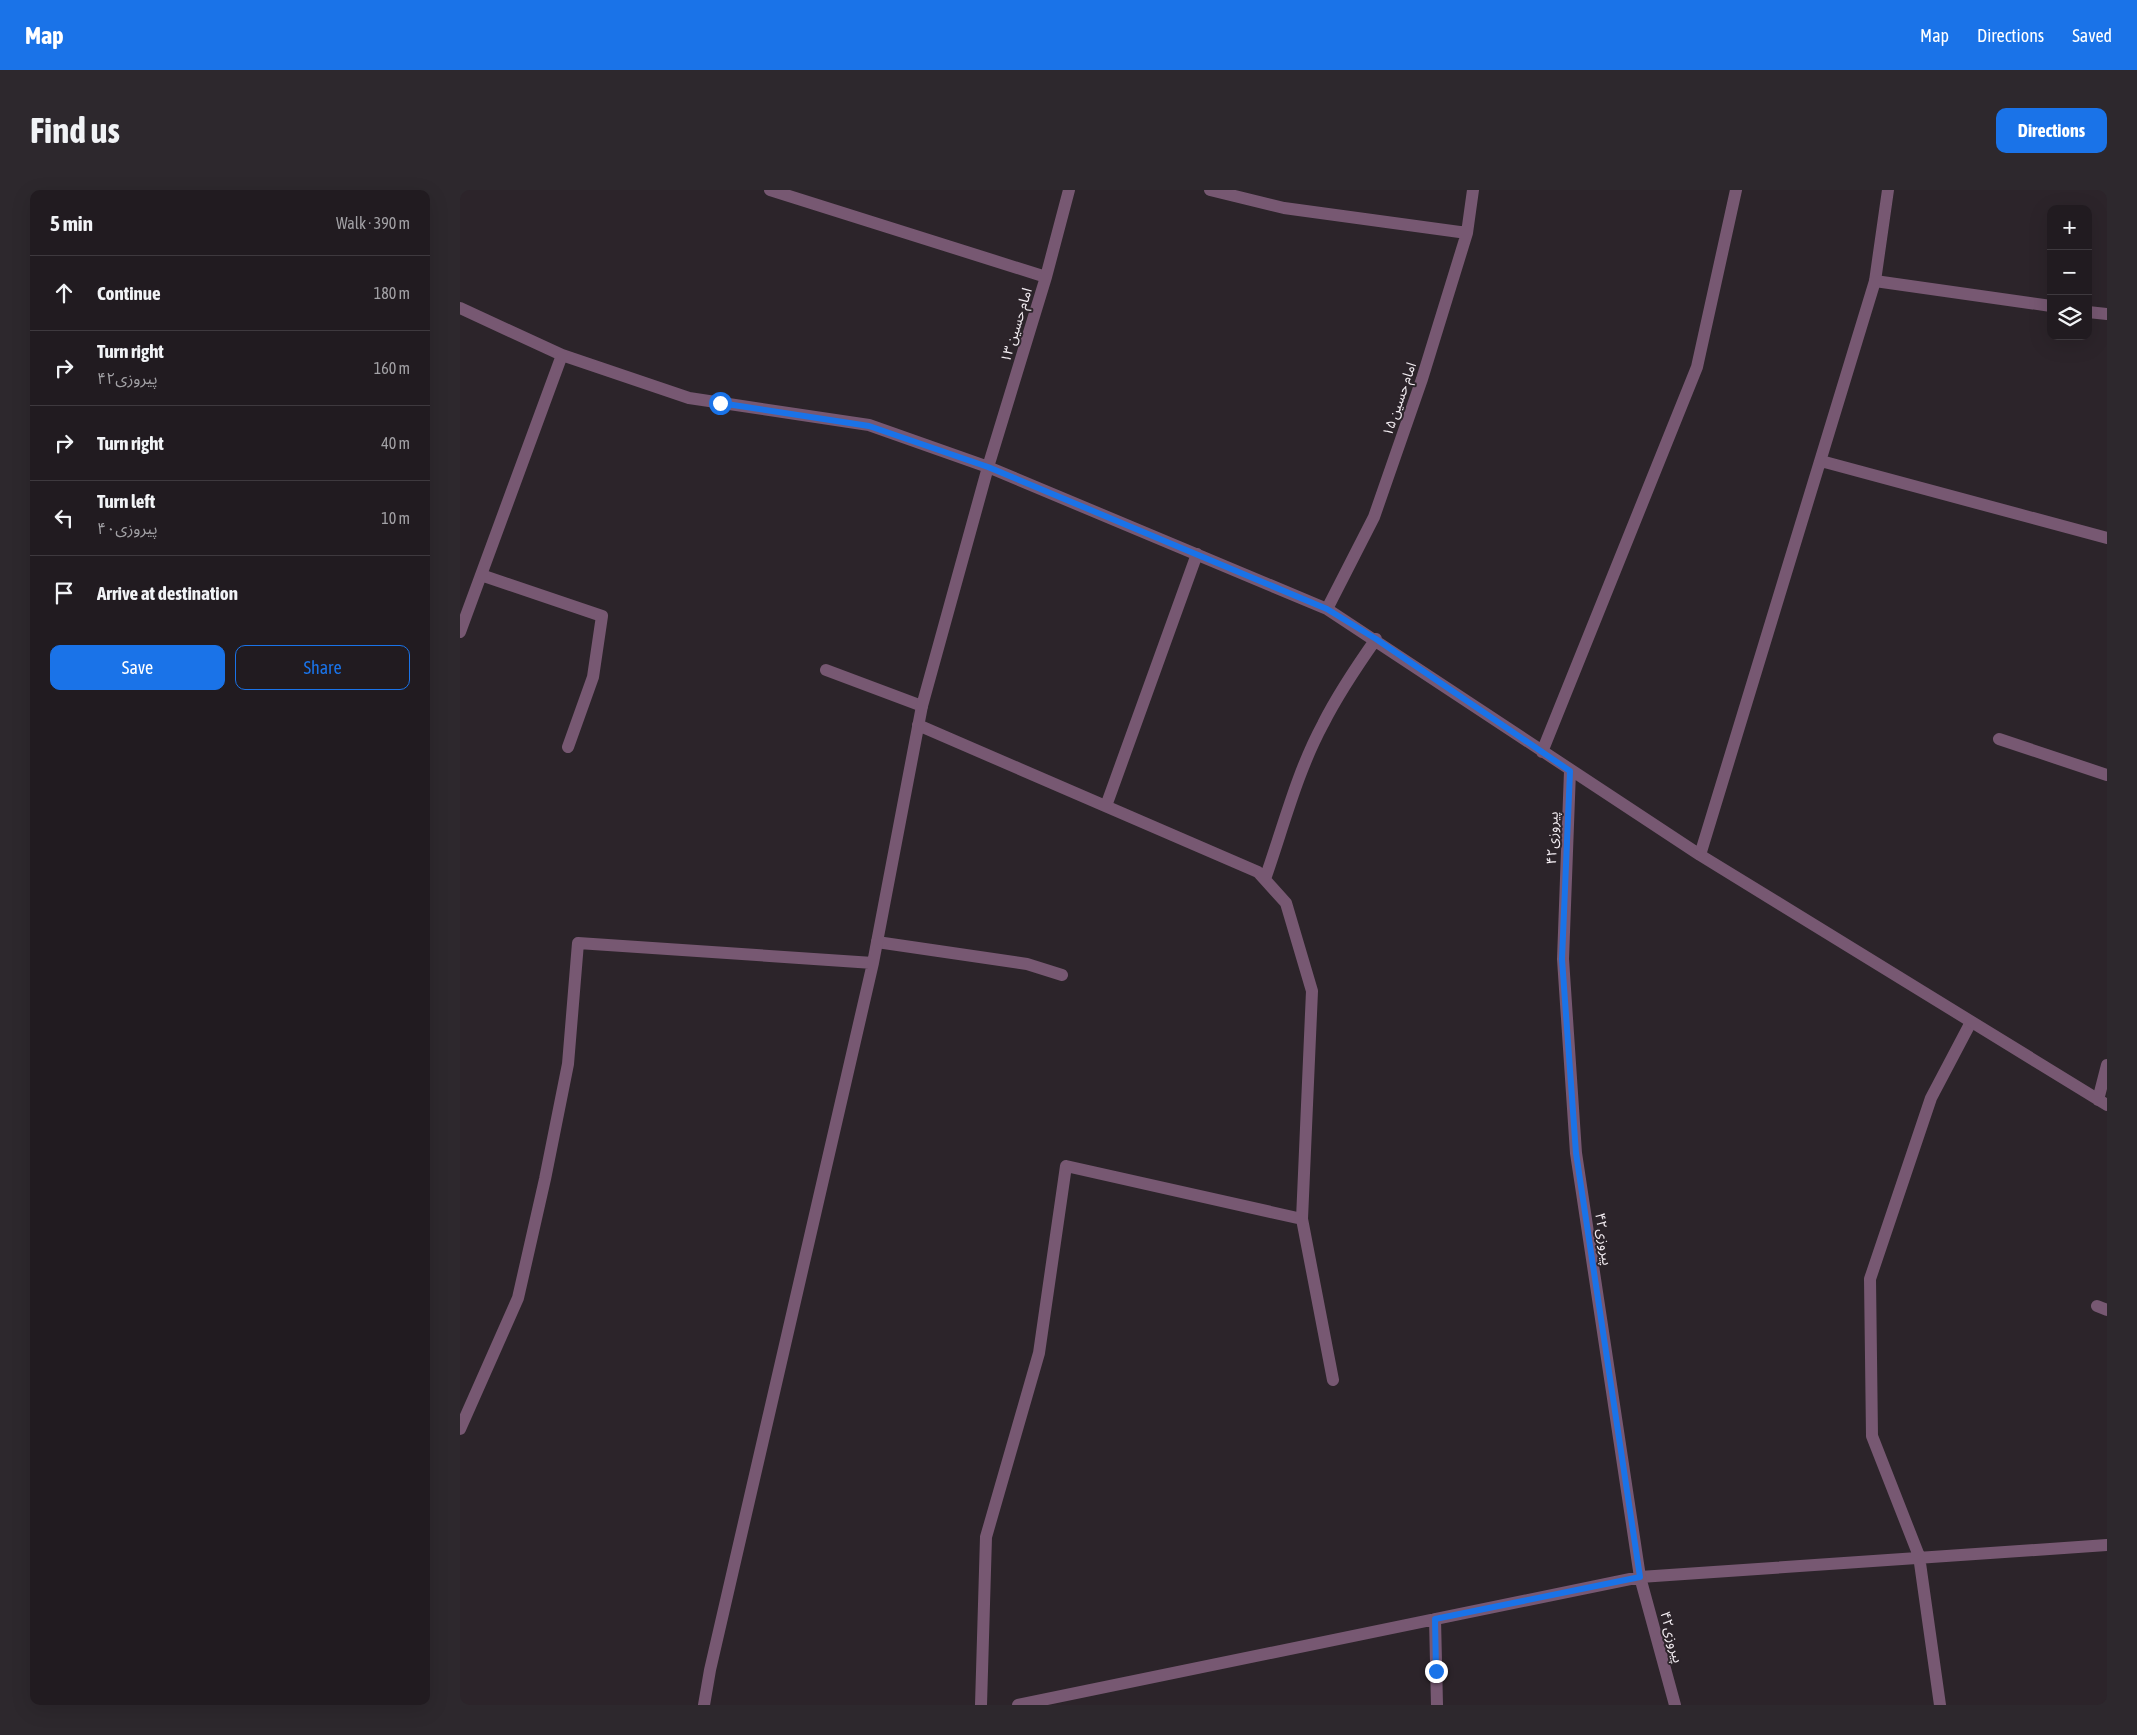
<!DOCTYPE html>
<meta charset="utf-8">
<style>
body{margin:0;font-family:"Asap Condensed","Noto Sans Arabic",sans-serif;background:#2d282d;color:#f1f3f6}
.controls{position:absolute;right:15px;top:15px;display:grid;overflow:hidden;border-radius:10px;box-shadow:0 5px 20px #0002}
.controls button{width:45px;height:45px;display:grid;place-items:center;padding:0;border:0;border-bottom:1px solid #3e393e;background:#211b20;color:#f1f3f6;font:25px sans-serif}
.stop{position:absolute;width:15px;height:15px;margin:-11px;border:4px solid #1a73e8;border-radius:50%;background:#fff}
.stop.end{background:#1a73e8;border-color:#fff;box-shadow:0 1px 5px #0008}
.list{margin:0;padding:0;list-style:none}
h2{display:flex;justify-content:space-between;align-items:center;height:65px;margin:0;padding:0 20px;font-size:21px}
h2 small{font-size:16px;font-weight:400;color:#a2a1a5}
.list li{display:grid;grid-template-columns:32px 1fr auto;gap:15px;align-items:center;box-sizing:border-box;height:75px;padding:0 20px;border-top:1px solid #3e393e}
.list b{display:block;font-size:19px;white-space:nowrap}
.list p{margin:0;font-size:16px;white-space:nowrap;color:#a2a1a5}
.list em{font-size:16px;font-style:normal;color:#a2a1a5}
.actions{display:flex;gap:10px;padding:15px 20px}
.actions a{flex:1;padding:11px 0;border:1px solid #1a73e8;border-radius:10px;text-align:center;font-size:18px;color:#1a73e8}
.actions .main{background:#1a73e8;color:#fff}
.icon{flex:none;width:28px;height:28px;fill:none;stroke:currentColor;stroke-width:2;stroke-linecap:round;stroke-linejoin:round}
.map{position:relative;flex:none;width:1647px;height:1515px;overflow:hidden;border-radius:10px}
header{display:flex;align-items:center;gap:30px;box-sizing:border-box;height:70px;padding:0 25px;background:#1a73e8;color:#fff}
header strong{font-size:24px}
nav{display:flex;gap:28px;margin-inline-start:auto;font-size:18px}
.intro{display:flex;align-items:center;justify-content:space-between;box-sizing:border-box;height:120px;padding:0 30px}
h1{margin:0;font-size:35px}
.button{padding:12px 22px;border-radius:10px;background:#1a73e8;color:#fff;font-size:18px;font-weight:700}
main{display:flex;gap:30px;padding:0 30px}
aside{flex:1;background:#211b20;border-radius:10px;box-shadow:0 5px 20px #0002}
.map>svg:first-child{display:block}
.lines{fill:none;stroke-linecap:round;stroke-linejoin:round}
.lane{stroke:#775872;stroke-width:12}
.street{stroke:#775872;stroke-width:12}
.route{stroke:#1a73e8;stroke-width:6}
.labels{text-anchor:middle;dominant-baseline:central;stroke-width:4;stroke-linejoin:round;paint-order:stroke}
.street-label{font-size:14px;fill:#f3edf2;stroke:#2c242a}
</style>
<header>
<strong>Map</strong>
<nav><a>Map</a><a>Directions</a><a>Saved</a></nav>
</header>
<div class="intro"><h1>Find us</h1><a class="button">Directions</a></div>
<main>
<aside>
<h2>5 min<small>Walk · 390 m</small></h2>
<ul class="list">
<li><svg class="icon" aria-label="ahead" viewBox="0 0 24 24"><path d="M12 20V5M6 11l6-6 6 6"/></svg><div><b>Continue</b></div><em>180 m</em></li>
<li><svg class="icon" aria-label="right" viewBox="0 0 24 24"><path d="M7 20v-9h11M14 6l5 5-5 5"/></svg><div><b>Turn right</b><p>پیروزی۴۲</p></div><em>160 m</em></li>
<li><svg class="icon" aria-label="right" viewBox="0 0 24 24"><path d="M7 20v-9h11M14 6l5 5-5 5"/></svg><div><b>Turn right</b></div><em>40 m</em></li>
<li><svg class="icon" aria-label="left" viewBox="0 0 24 24"><path d="M17 20v-9H6M10 6l-5 5 5 5"/></svg><div><b>Turn left</b><p>پیروزی۴۰</p></div><em>10 m</em></li>
<li><svg class="icon" aria-label="arrive" viewBox="0 0 24 24"><path d="M6 21V4h12l-3 4 3 4H6"/></svg><div><b>Arrive at destination</b></div></li>
</ul>
<div class="actions"><a class="main">Save</a><a>Share</a></div>
</aside>
<div class="map">
<svg width="1647" height="1515" viewBox="0 0 1647 1515">
<rect width="100%" height="100%" fill="#2c242a"/>
<g class="lines">
<path class="lane" d="M1415,91L1591,116
M1628,122L1647,124
M366,480L462,516
M1539,549L1647,585
M417,752L567,774L602,785
M1637,1116L1647,1120
M1180,1387L1647,1355
M1480,1515L1459,1366L1412,1246L1410,1089L1471,908L1511,832"/>
<path class="street" d="M310,0L586,87
M750,0L824,18L1007,43
M0,118L102,165L229,208L409,235L528,277L867,419L1240,665L1647,915
M1361,271L1647,348
M21,385L142,426L133,487L108,557
M867,419L914,327L962,189L1007,43L1013,0
M0,442L102,165
M458,535L798,682L826,713L852,801L842,1029L873,1190
M1082,562L1237,177L1276,0
M1110,581L1103,769L1116,963L1180,1387L1215,1515
M646,616L737,364
M1240,665L1415,91L1428,0
M805,689C823,638 837,582 863,534C878,504 897,476 916,449
M1638,910L1647,875
M0,1239L58,1108L85,989L108,874L118,753L413,773
M975,1429L977,1515
M244,1515L250,1480L413,773L462,516L528,277L586,87L609,0
M521,1515L526,1347L579,1163L606,976L842,1029
M558,1515L1180,1387"/>
</g>
<g class="lines">
<path class="route" d="M260,213L409,236L528,277L867,419L916,449L1110,581L1102,769L1116,963L1180,1387L975,1429L976,1481"/>
</g>
<g class="labels">
<g class="street-label">
<text transform="translate(556 135) rotate(-73)">امام حسین ۱۳</text>
<text transform="translate(939 209) rotate(-71)">امام حسین ۱۵</text>
<text transform="translate(1092 648) rotate(-88)">پیروزی۴۲</text>
<text transform="translate(1144 1049) rotate(82)">پیروزی۴۲</text>
<text transform="translate(1212 1447) rotate(75)">پیروزی۴۲</text>
</g>
</g>
</svg>
<div class="controls">
<button>+</button>
<button>−</button>
<button><svg class="icon" aria-label="layers" viewBox="0 0 24 24"><path d="M12 4l9 5-9 5-9-5zM3 14l9 5 9-5"/></svg></button>
</div>
<div class="stop" style="left:260px;top:213px"></div>
<div class="stop end" style="left:976px;top:1481px"></div>
</div>
</main>
